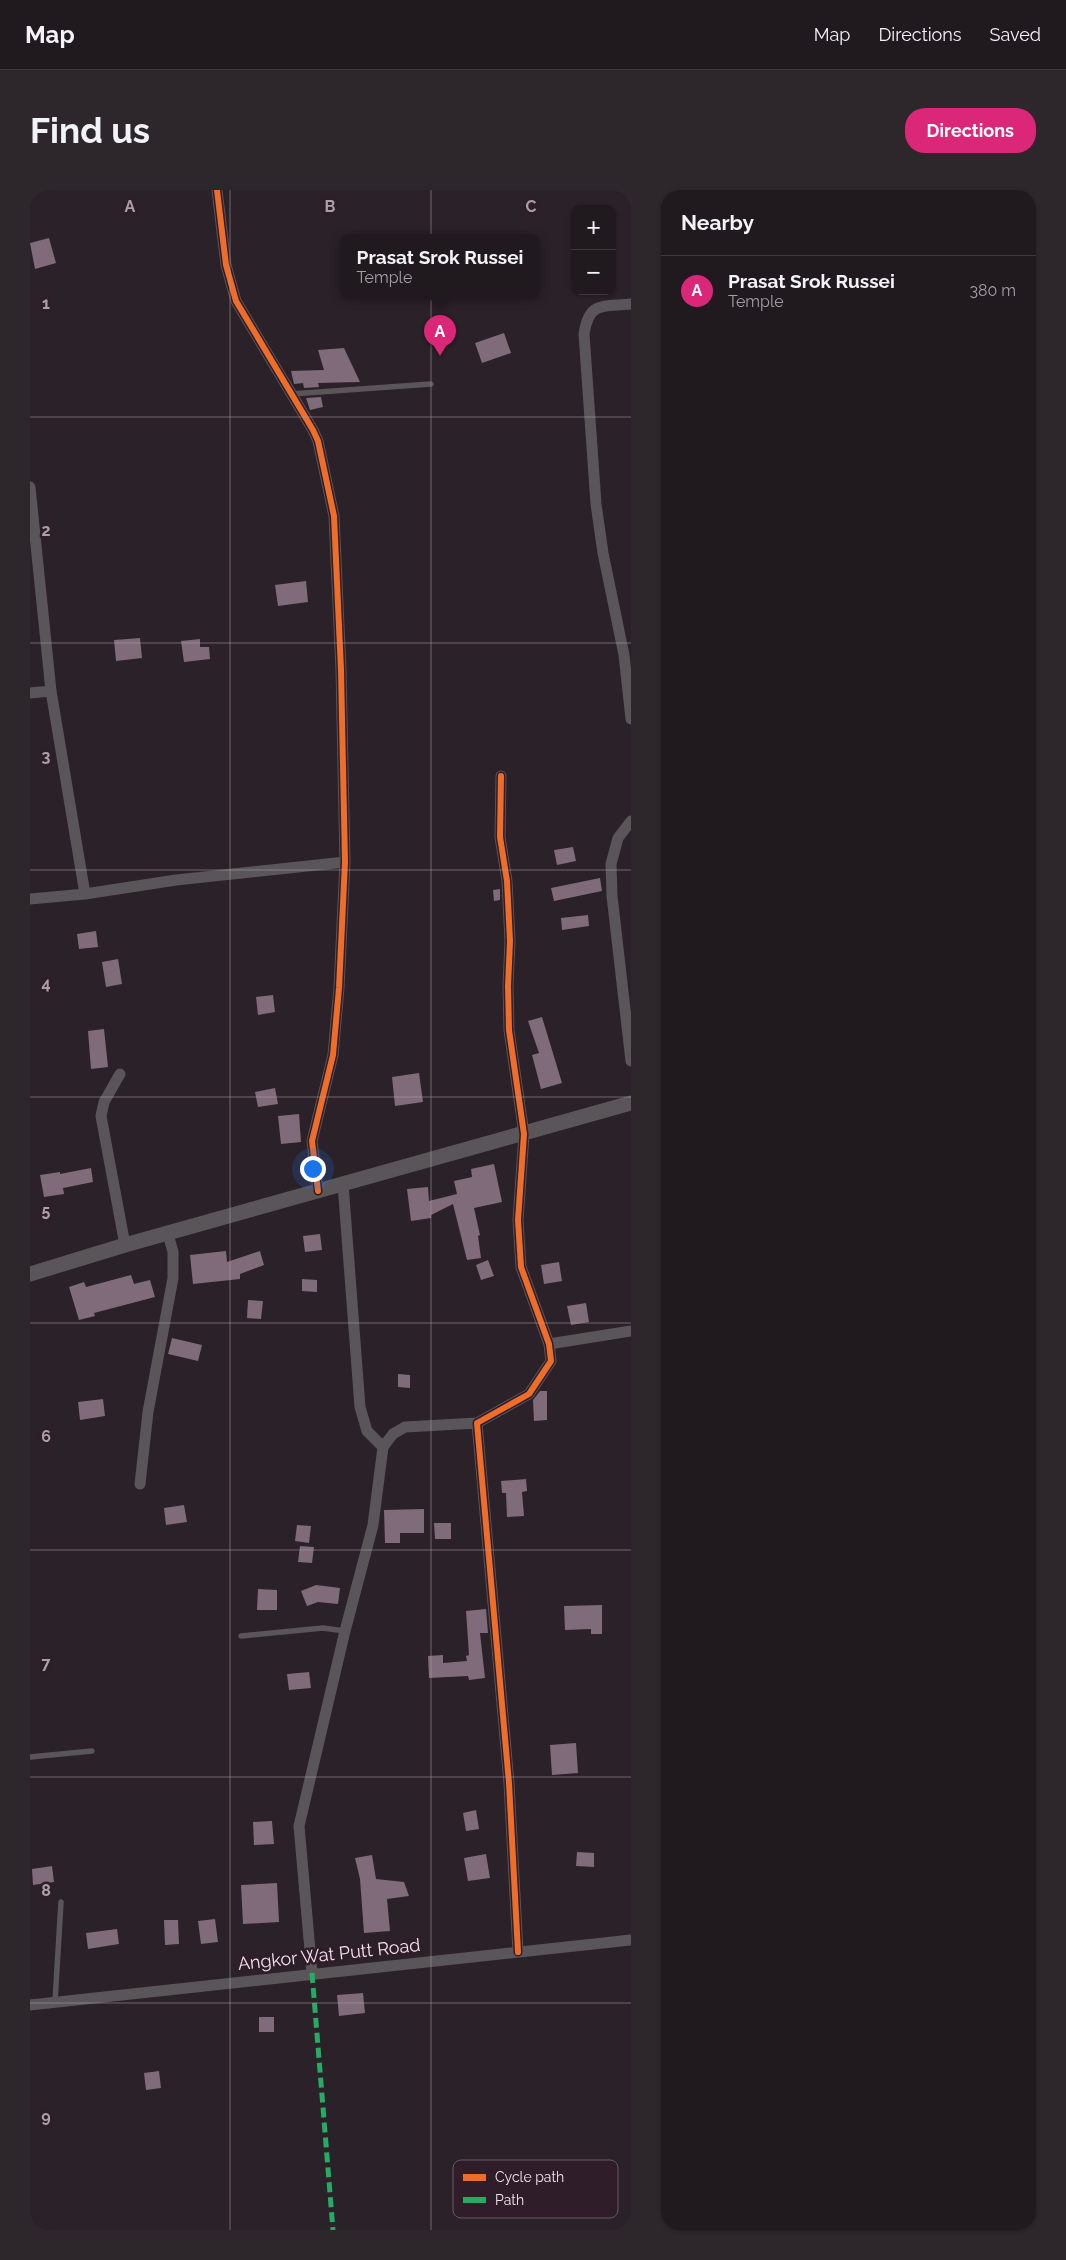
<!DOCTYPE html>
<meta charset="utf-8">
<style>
body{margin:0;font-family:Raleway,sans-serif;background:#2d262b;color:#f1f3f6}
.controls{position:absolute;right:15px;top:15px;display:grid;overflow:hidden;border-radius:10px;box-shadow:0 1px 4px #0004}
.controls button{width:45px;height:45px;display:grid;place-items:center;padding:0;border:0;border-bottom:1px solid #3d383c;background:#20191e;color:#f1f3f6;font:25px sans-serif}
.you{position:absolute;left:282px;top:978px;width:18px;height:18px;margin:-12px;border:4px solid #fff;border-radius:50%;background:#1a73e8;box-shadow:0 0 0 8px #1a73e833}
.badge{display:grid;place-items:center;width:32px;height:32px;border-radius:50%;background:#db2777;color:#fff;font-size:16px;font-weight:700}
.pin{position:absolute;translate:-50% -41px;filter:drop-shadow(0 1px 2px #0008)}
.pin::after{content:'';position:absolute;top:26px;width:18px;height:15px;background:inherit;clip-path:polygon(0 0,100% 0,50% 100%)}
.popup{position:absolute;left:310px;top:44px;width:200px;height:65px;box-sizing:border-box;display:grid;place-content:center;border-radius:10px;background:#20191e;filter:drop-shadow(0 1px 4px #0005);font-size:16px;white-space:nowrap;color:#a2a0a4}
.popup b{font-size:19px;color:#f1f3f6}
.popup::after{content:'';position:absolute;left:50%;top:100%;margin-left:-10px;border:10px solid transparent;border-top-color:#20191e}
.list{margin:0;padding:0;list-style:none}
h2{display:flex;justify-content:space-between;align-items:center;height:65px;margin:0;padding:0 20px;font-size:21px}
h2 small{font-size:16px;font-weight:400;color:#a2a0a4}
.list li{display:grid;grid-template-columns:32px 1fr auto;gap:15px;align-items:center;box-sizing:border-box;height:70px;padding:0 20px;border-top:1px solid #3d383c}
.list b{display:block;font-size:19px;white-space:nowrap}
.list p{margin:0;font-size:16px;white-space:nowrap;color:#a2a0a4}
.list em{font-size:16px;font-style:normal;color:#a2a0a4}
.map{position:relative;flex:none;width:601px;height:2040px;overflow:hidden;border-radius:20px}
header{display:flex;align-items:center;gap:30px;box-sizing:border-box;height:70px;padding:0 25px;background:#20191e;border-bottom:1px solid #3d383c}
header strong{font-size:24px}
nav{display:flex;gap:28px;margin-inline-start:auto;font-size:18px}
.intro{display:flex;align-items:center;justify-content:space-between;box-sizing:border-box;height:120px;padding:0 30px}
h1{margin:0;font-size:35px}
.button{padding:12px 22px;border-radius:20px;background:#db2777;color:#fff;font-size:18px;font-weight:700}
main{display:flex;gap:30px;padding:0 30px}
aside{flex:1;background:#20191e;border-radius:20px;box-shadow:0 1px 4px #0004}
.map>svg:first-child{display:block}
.building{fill:#806b7a}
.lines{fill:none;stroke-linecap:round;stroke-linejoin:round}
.service{stroke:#5a5558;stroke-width:5.5}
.minor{stroke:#5a5558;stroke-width:11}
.tertiary{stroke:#5a5558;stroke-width:15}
.quiet{stroke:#26ab63;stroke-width:5;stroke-dasharray:10 5;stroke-linecap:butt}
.cycleway-casing{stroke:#2f1d2a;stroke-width:9}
.cycleway{stroke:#ee6e29;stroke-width:6}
.grid{fill:none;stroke:#aca0a7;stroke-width:1;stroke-opacity:0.55}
.labels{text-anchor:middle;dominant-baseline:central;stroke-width:5;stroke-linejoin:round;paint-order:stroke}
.street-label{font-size:18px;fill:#f1e4ec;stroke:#2f1d2a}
.key{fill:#2f1d2a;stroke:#695964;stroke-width:1}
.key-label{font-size:14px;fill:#f1e4ec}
.grid-label{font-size:16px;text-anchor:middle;font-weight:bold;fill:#aca0a7;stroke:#2f1d2a;stroke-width:5;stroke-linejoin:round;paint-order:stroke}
</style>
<header>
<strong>Map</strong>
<nav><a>Map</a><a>Directions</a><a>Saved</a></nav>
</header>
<div class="intro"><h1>Find us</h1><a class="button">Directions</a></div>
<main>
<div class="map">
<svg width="601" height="2040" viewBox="0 0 601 2040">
<rect width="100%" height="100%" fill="#2b2128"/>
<path class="building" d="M19,48L26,73L5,79L0,53Z
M474,143L481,163L452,173L445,153Z
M314,158L330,192L288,193L289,197L274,198L273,193L264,194L261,181L294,180L288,160Z
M291,207L293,217L280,220L276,208Z
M276,391L278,412L248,416L245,395Z
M110,448L112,468L86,471L84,450Z
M170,449V457H179L180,469L154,472L151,451Z
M543,657L546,671L527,675L524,660Z
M570,688L572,701L524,711L521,698Z
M470,699V710L464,711L463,700Z
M558,725L559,736L532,740L531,728Z
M66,741L68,757L49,759L47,744Z
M88,769L92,794L76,797L72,772Z
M243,805L245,822L228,825L226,807Z
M512,827L532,893L511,899L502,865L509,863L498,831Z
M74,839L78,877L61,879L58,841Z
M389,883L393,912L365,916L362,887Z
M245,898L248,914L228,917L225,902Z
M269,924L271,952L251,954L248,926Z
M464,974L472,1012L444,1018L450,1045L448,1046L451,1068L437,1070L423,1014L401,1025V1028L381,1031L377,999L398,997L399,1011L427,1004L424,991L442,987L441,979Z
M61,978L63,992L33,998L34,1004L14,1007L10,985L30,982V984Z
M290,1044L292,1060L275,1062L273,1046Z
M196,1061L197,1072L230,1061L234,1075L210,1084V1089L163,1094L160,1065Z
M458,1070L464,1086L451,1090L446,1075Z
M529,1072L532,1091L514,1094L511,1075Z
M101,1085L104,1094L120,1090L125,1107L64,1123L65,1126L49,1130L39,1097L54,1092L56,1097Z
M272,1089L287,1090V1102L272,1101Z
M218,1110L233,1111L231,1129L217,1128Z
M556,1113L559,1132L541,1135L537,1116Z
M142,1148L172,1155L168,1171L138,1164Z
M368,1184L380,1185V1198L368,1197Z
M510,1201H517V1230L504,1231L503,1210Z
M73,1209L75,1226L50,1230L48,1212Z
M496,1289L497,1301L492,1302L494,1326L477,1327L476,1303H472L471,1291Z
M154,1315L157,1332L136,1335L134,1318Z
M394,1319V1343H370V1353H355L354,1320Z
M404,1333H421V1349H405Z
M267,1335L281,1336L279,1353L265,1351Z
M270,1356L284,1357L282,1373L268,1372Z
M286,1395L310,1398L308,1414L288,1412L277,1416L271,1401Z
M228,1399L247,1400V1420H227Z
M572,1415V1444H561V1439L535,1440L534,1416Z
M456,1419L458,1443H450L455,1488L439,1490L438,1486L399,1488L398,1466L413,1465V1473L437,1471L436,1466L439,1465L436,1421Z
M279,1482L281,1498L259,1500L257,1484Z
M546,1553L548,1583L522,1585L520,1555Z
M446,1620L449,1639L436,1641L433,1623Z
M242,1631L244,1654L224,1655L223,1632Z
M547,1662L564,1663V1677L546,1676Z
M456,1664L460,1688L438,1691L434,1668Z
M342,1665L346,1689L374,1692L379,1706L357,1709L360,1741L334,1743L330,1689L325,1668Z
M22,1676L24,1692L3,1695L2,1679Z
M247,1693L249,1732L213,1734L211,1695Z
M185,1729L188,1752L171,1754L168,1731Z
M134,1730H148L149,1754L135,1755Z
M87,1739L89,1754L58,1759L56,1743Z
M333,1803L335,1823L309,1826L307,1805Z
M229,1827H244V1842H229Z
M129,1881L131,1898L116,1900L114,1883Z"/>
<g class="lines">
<path class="service" d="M261,204L401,194
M211,1446L293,1438L315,1441
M0,1567L62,1561
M25,1812L31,1712"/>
<path class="minor" d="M187,0L196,75L206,111L283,240L288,251L304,326L311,480L315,672L309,798L303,865L282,951L288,1001
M601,114C572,117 559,111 554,144L566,314L573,363L594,465L601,529
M0,297L21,501L55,704
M0,503L21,501
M471,586L470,647L477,691L480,751L478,796L479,840L494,944L488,1030L491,1077L519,1154L521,1171L499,1204L447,1233L479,1593L488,1762
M601,631L588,648L581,674L582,706L601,871
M0,709L55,704L146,690L315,672
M90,884L74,912L71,926L95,1055
M313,994L330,1217L337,1241L353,1257
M519,1154L601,1141
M110,1294L118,1222L143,1088V1062L138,1044
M282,1783L269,1636L315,1441L343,1335L353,1257L363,1244L375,1237L447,1233
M0,1815L601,1750"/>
<path class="tertiary" d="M0,1084L95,1055L601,913"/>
<path class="quiet" d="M282,1783L303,2040"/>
<defs>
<path id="cycleway" d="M187,0L196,75L206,111L283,240L288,251L304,326L311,480L315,672L309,798L303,865L282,951L288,1001
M471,586L470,647L477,691L480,751L478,796L479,840L494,944L488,1030L491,1077L519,1154L521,1171L499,1204L447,1233L479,1593L488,1762"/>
</defs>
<use href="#cycleway" class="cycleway-casing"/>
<use href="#cycleway" class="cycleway"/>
</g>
<path class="grid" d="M200,0V2040M401,0V2040M0,227H601M0,453H601M0,680H601M0,907H601M0,1133H601M0,1360H601M0,1587H601M0,1813H601"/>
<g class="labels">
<g class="street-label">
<text transform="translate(299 1764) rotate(-6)">Angkor Wat Putt Road</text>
</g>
</g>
<rect x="423" y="1970" width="165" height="58" rx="8" class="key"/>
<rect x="433" y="1984" width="23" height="7" fill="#ee6e29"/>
<rect x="433" y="2007" width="23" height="6" fill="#26ab63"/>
<g class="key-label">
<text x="465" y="1992">Cycle path</text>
<text x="465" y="2015">Path</text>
</g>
<g class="grid-label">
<text x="100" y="22">A</text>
<text x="300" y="22">B</text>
<text x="501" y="22">C</text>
<text x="16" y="119">1</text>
<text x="16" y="346">2</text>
<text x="16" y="572">3</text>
<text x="16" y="799">4</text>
<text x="16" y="1026">5</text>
<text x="16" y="1252">6</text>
<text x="16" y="1479">7</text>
<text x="16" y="1706">8</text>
<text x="16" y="1932">9</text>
</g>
</svg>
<div class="controls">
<button>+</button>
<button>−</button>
</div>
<div class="you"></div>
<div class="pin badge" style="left:410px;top:166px">A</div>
<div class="popup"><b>Prasat Srok Russei</b>Temple</div>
</div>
<aside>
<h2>Nearby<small></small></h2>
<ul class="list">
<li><span class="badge">A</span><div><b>Prasat Srok Russei</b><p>Temple</p></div><em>380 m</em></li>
</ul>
</aside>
</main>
